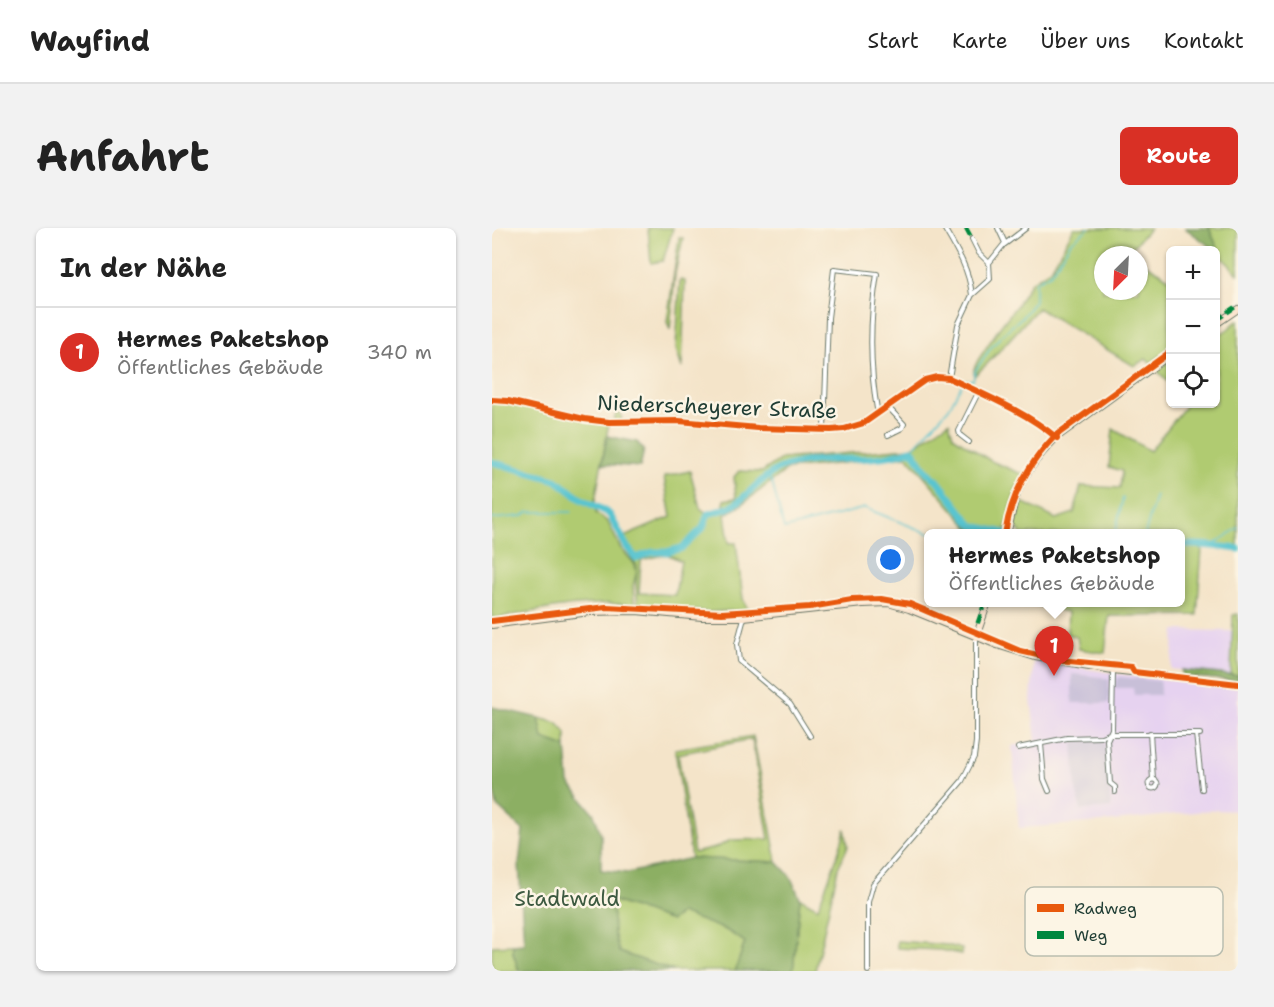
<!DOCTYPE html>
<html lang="de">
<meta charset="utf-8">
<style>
body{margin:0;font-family:"Shantell Sans",sans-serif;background:#f2f2f2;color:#222}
.controls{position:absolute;right:18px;top:18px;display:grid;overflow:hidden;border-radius:9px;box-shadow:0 2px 4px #0004}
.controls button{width:54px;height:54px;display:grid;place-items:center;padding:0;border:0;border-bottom:2px solid #e0e0e0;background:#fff;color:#222;font:30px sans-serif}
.compass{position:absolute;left:602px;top:18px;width:54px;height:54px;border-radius:50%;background:#fff;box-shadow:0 2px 4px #0004;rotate:204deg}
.you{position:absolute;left:399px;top:332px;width:21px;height:21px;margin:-15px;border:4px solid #fff;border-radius:50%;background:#1a73e8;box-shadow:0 0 0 9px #1a73e833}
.badge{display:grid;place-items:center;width:39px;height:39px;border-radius:50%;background:#d93025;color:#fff;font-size:20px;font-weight:700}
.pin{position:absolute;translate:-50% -50px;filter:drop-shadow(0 2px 3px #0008)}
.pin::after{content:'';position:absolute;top:32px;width:21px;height:18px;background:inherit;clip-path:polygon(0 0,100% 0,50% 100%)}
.popup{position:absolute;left:432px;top:301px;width:261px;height:78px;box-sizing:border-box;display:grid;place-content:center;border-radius:9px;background:#fff;filter:drop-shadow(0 2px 4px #0005);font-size:20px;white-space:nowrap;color:#767676}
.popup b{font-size:22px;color:#222}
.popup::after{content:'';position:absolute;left:50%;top:100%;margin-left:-12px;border:12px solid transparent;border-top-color:#fff}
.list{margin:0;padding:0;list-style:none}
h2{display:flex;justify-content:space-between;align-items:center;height:78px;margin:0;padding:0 24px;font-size:26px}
h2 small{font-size:20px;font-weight:400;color:#767676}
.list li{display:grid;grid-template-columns:39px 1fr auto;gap:18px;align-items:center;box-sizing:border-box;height:90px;padding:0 24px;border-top:2px solid #e0e0e0}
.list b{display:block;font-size:22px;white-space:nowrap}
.list p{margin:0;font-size:20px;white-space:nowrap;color:#767676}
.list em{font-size:20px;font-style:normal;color:#767676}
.icon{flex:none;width:33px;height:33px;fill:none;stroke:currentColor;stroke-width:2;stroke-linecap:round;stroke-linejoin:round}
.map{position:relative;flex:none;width:746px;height:743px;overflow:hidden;border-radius:9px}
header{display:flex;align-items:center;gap:36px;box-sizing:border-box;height:84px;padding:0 30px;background:#fff;border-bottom:2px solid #e0e0e0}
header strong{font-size:28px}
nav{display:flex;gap:33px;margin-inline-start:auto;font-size:21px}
.intro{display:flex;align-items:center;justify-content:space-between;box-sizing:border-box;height:144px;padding:0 36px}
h1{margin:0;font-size:42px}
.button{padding:15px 27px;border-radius:9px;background:#d93025;color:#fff;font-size:21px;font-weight:700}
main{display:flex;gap:36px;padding:0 36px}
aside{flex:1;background:#fff;border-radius:9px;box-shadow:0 2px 4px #0004}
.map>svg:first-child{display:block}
.built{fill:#e6d2f0}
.industrial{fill:#c8bfd8}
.green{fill:#b0cb71;stroke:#688452;stroke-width:1.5;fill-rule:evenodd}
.forest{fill:#8caf63;stroke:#56764c;stroke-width:1.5}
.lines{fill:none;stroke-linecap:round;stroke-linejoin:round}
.stream{stroke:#58c4d0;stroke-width:1.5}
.river{stroke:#58c4d0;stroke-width:7}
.street-casing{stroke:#6a7768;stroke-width:6}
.secondary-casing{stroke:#6a7768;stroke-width:8}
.street{stroke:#fff;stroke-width:4}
.secondary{stroke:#fce5cf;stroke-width:6}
.quiet{stroke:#00873e;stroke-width:4.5;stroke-dasharray:9 4.5;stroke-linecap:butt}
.cycleway-casing{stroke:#fcf5e5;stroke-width:10}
.cycleway{stroke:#e8590c;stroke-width:6}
.labels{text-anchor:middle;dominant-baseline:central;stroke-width:5;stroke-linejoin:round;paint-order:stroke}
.street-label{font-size:21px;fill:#1f3d34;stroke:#fcf5e5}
.park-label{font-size:21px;fill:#3c5940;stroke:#fcf5e5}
.key{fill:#fcf5e5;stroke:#babeb0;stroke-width:1.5}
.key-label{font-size:16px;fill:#1f3d34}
</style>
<header>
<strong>Wayfind</strong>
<nav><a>Start</a><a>Karte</a><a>Über uns</a><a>Kontakt</a></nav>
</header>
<div class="intro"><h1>Anfahrt</h1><a class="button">Route</a></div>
<main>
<aside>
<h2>In der Nähe<small></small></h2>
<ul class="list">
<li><span class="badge">1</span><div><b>Hermes Paketshop</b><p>Öffentliches Gebäude</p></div><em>340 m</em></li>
</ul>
</aside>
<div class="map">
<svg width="746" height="743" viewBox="0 0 746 743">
<rect width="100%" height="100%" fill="#fcf5e5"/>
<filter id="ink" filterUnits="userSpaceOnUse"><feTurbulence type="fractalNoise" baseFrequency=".0167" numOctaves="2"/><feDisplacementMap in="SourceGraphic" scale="12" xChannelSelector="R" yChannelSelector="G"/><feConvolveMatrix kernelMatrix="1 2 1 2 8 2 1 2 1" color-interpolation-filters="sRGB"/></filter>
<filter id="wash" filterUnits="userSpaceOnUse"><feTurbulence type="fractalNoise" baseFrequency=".008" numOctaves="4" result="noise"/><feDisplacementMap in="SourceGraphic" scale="24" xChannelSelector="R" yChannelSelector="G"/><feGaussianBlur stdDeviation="1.35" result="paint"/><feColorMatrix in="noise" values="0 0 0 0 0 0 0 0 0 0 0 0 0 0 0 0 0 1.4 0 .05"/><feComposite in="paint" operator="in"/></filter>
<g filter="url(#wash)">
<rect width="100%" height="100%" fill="#f4e4c9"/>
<path class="built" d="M683,402L741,403L739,447L679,441Z
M542,432L626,446L746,459V583L721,582L622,593L527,600L520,518L544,513L539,471Z"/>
<path class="industrial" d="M580,446L610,449L617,452V475H580Z
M627,449L668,453V467H642L641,460H623L624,452Z
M609,511L613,516L619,580L589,582L584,562L581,513Z"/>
<path class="green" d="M156,0H181L171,33L159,35Z
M582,0H658L636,24L640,27H611V63H647V31L678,51V121L658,135L654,131L642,138L546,80L496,135L482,148V141L486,132L508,99L525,77L538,55L559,41Z
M717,0H744L746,5V46L723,22L726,21Z
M187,10H191L183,45L178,102L175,94Z
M188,52L193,53L190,140L184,121Z
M746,92V320L721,317L688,318V306H529L526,301L519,299L526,272L564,291L582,285L589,258L628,260L630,243L617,239L621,201L658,223L695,176H724V109L736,101Z
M678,133V156L665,142Z
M0,172C41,176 80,189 121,194L127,179L130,194H117L103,273L104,285L116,294L128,319L141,334L145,343L141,358L142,377C95,371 46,383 0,391Z
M457,194L461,208L499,233L533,247L524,261L513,305L493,306L479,302L415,228L296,241L246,279L233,286L237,315H244L251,371L256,382L216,384L146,379L144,358L145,338L127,311L179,289L172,249L198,243L208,280L216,286L232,282V272L244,270L242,249L247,243L270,244L289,231L419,220ZM175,326L189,333L183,367L147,365L149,332Z
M695,319L710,320L705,387L617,388L613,425L587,421L585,409L575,406L576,384L536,375L688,374V320Z
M746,386V448L739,447L741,387Z
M47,490L65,495L74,505V519L51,511Z
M261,508L285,634L199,630L183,521ZM260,511L277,611L239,612L223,620L202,625L186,526Z
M353,601L356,618L346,640L323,743H301L308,670L326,680C335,653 347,629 353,601Z
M119,672L179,693L189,685L234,702L253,714L243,743H182L127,724L122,705Z
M405,713L455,717L470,721L469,726L449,722L405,720Z
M21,717V725L27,743H0V718Z"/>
<path class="forest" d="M693,0H717L726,21L723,22Z
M115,208L145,214L152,222L148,239L110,236Z
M690,442L746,448V453L690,448Z
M0,479L47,490L51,511L74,519L77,555L102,586L109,606V642L136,645L199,630L285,634L298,648L308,670L301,743H243L253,714L234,702L189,685L179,693L120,672L122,705L127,724L182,743H27L21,725V717L32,716L27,636L31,602L5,578L0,552Z"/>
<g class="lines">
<path class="stream" d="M419,222L457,180L472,152H481L483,143L498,121L510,107L531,88L543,73V55L545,53L559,45L579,14L597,0
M276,249L280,254L292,301L373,280L438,306
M0,291L30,288L36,284H80
M623,306L631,270
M653,306L664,267
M721,317L746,300"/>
<path class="river" d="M0,234L64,252L89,271L113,283L118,287L135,319L144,330L161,324H175L190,320L211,300L216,286C225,283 234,282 242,277C259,265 274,244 294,238C334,226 379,237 419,222L422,224L435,244L445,252L479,296L482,298L517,306
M688,318C704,315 730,319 746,321"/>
</g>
</g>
<g filter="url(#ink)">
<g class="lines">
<defs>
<path id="street" d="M452,0C465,22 477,41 480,67
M513,16L534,0
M497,35L513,15L506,0
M457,150L466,97L480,67L498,51L497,35L487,25L480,11
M0,172L16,173L92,191L117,194L187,193L266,200L339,202L352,201L372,195L433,152L445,149L457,150C493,167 534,184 565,210
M332,202L336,90L342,41L385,46C377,94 377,139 386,187
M396,207L410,200L412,196L396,179
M477,214L468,207L467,203L486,165
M252,390L245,416L247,433L298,476L318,508
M621,442L620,501L615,512L618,555L623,559V564
M658,505L661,551
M704,506L710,561
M549,516L552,551L557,563
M526,520L575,510L609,509L617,506H708
M656.5 556a4.5 4.5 0 1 1 9 0a4.5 4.5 0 1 1-9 0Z
M376,743V674L381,656L470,553L482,529L484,514V409"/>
<path id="secondary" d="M724,96L746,81
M515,306C518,295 520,283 523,273C530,249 548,226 565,209L678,127
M0,397L98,384L144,383L210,389H252L371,376L396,375L417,381L505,417L543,429L621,442L746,456
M484,409L496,374"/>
</defs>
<use href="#street" class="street-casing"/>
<use href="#secondary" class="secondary-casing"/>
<use href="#street" class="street"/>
<use href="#secondary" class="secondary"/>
<path class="quiet" d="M474,0L480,11
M724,92L746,77
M478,401L483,403L493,374"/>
<defs>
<path id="cycleway" d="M0,172L16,173L92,191L117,194L187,193L266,200L339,202L352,201L372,195L433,152L445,149L457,150C493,167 534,184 565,210
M513,306C519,267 536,236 563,208L678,124
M0,393L114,379L230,385L318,379L360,372L390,371L418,376L528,423L567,432L639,439L642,444L746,456"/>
</defs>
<use href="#cycleway" class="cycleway-casing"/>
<use href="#cycleway" class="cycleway"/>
</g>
</g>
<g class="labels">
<g class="street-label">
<text transform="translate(225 179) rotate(2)">Niederscheyerer Straße</text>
</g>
<g class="park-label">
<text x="75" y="671">Stadtwald</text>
</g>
</g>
<rect x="533" y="659" width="198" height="69" rx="9" class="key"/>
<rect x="545" y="676" width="27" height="8" fill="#e8590c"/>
<rect x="545" y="703" width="27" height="8" fill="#00873e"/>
<g class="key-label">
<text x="582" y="686">Radweg</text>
<text x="582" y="713">Weg</text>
</g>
</svg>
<div class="controls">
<button>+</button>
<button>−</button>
<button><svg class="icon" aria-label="locate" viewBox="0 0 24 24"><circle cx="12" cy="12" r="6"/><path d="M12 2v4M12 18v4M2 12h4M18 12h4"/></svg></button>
</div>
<svg class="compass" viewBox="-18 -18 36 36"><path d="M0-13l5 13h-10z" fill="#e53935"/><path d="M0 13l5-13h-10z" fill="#767676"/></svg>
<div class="you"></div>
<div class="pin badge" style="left:562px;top:448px">1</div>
<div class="popup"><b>Hermes Paketshop</b>Öffentliches Gebäude</div>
</div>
</main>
